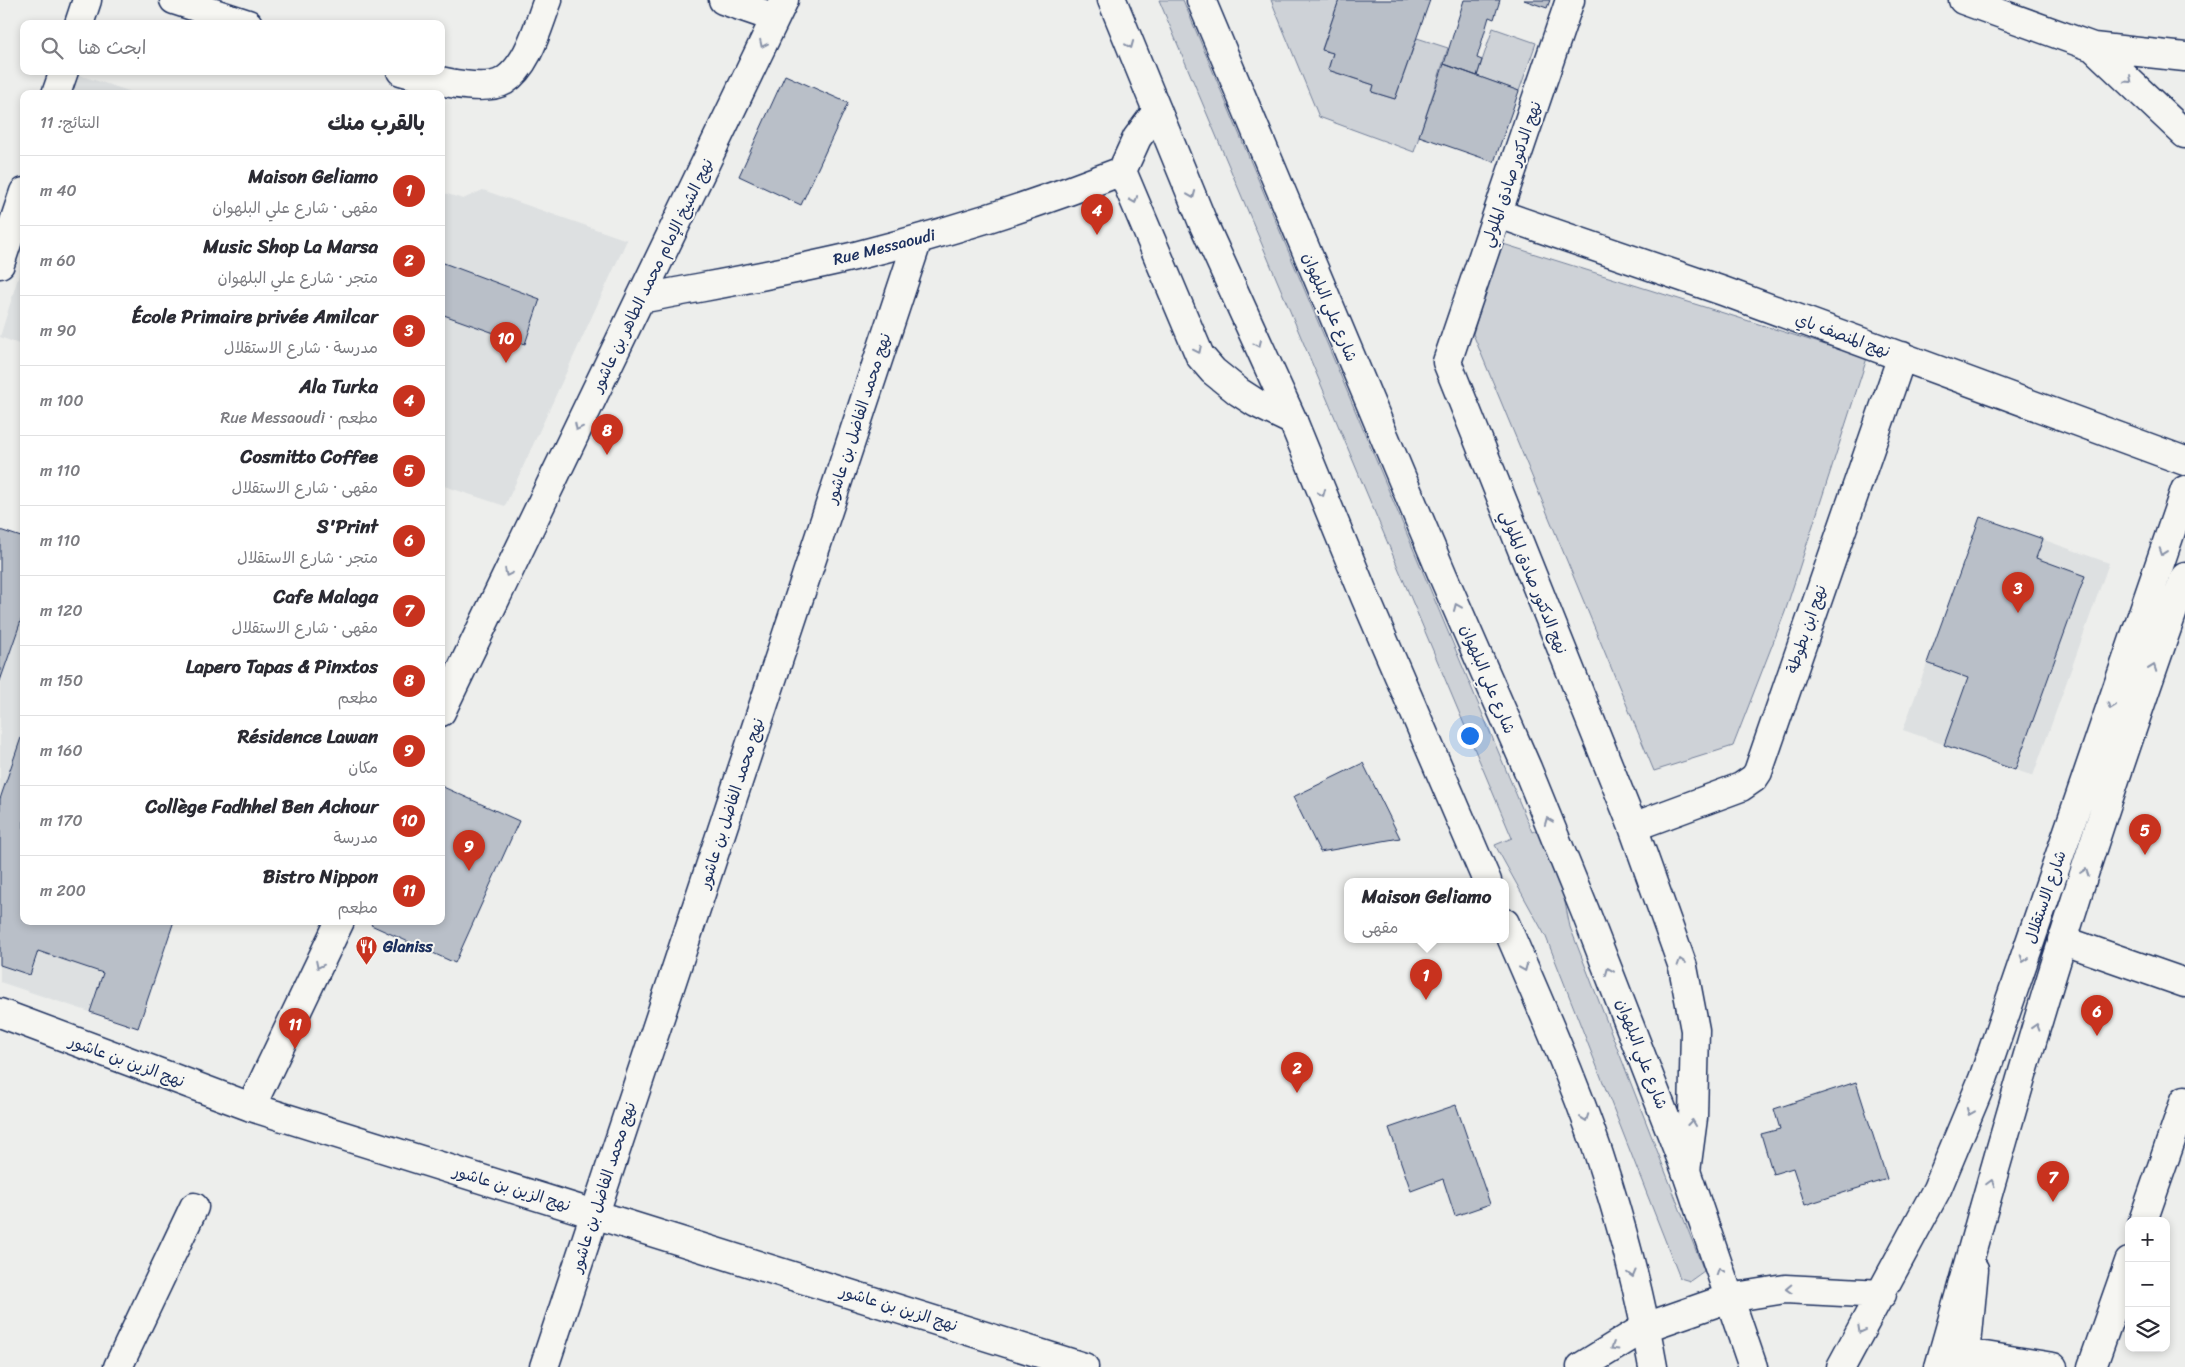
<!DOCTYPE html>
<html lang="ar">
<meta charset="utf-8">
<style>
body{margin:0;font-family:Sriracha,"Playpen Sans Arabic",sans-serif;background:#f2f2f3;color:#2b2b33;direction:rtl}
.controls{position:absolute;right:15px;bottom:15px;display:grid;overflow:hidden;border-radius:10px;box-shadow:0 2px 8px #0003}
.controls button{width:45px;height:45px;display:grid;place-items:center;padding:0;border:0;border-bottom:1px solid #e1e1e2;background:#fff;color:#2b2b33;font:25px sans-serif}
.you{position:absolute;left:1469px;top:735px;width:18px;height:18px;margin:-12px;border:4px solid #fff;border-radius:50%;background:#1a73e8;box-shadow:0 0 0 8px #1a73e833}
.badge{display:grid;place-items:center;width:32px;height:32px;border-radius:50%;background:#c8321e;color:#fff;font-size:16px;font-weight:700}
.pin{position:absolute;translate:-50% -41px;filter:drop-shadow(0 1px 2px #0008)}
.pin::after{content:'';position:absolute;top:26px;width:18px;height:15px;background:inherit;clip-path:polygon(0 0,100% 0,50% 100%)}
.popup{position:absolute;left:1344px;top:878px;width:165px;height:65px;box-sizing:border-box;display:grid;place-content:center;border-radius:10px;background:#fff;filter:drop-shadow(0 1px 4px #0005);font-size:16px;white-space:nowrap;color:#7c7c81}
.popup b{font-size:19px;color:#2b2b33}
.popup::after{content:'';position:absolute;left:50%;top:100%;margin-left:-10px;border:10px solid transparent;border-top-color:#fff}
.list{margin:0;padding:0;list-style:none}
h2{display:flex;justify-content:space-between;align-items:center;height:65px;margin:0;padding:0 20px;font-size:21px}
h2 small{font-size:16px;font-weight:400;color:#7c7c81}
.list li{display:grid;grid-template-columns:32px 1fr auto;gap:15px;align-items:center;box-sizing:border-box;height:70px;padding:0 20px;border-top:1px solid #e1e1e2}
.list b{display:block;font-size:19px;white-space:nowrap}
.list p{margin:0;font-size:16px;white-space:nowrap;color:#7c7c81}
.list em{font-size:16px;font-style:normal;color:#7c7c81}
.icon{flex:none;width:28px;height:28px;fill:none;stroke:currentColor;stroke-width:2;stroke-linecap:round;stroke-linejoin:round}
.map{position:relative;flex:none;width:2185px;height:1367px;overflow:hidden;direction:ltr}
.search{position:absolute;background:#fff;box-shadow:0 2px 8px #0003;left:20px;top:20px;width:425px;height:55px;display:flex;align-items:center;gap:12px;box-sizing:border-box;padding:0 18px;border-radius:10px;color:#7c7c81;font-size:19px}
.panel{position:absolute;background:#fff;box-shadow:0 2px 8px #0003;left:20px;top:90px;width:425px;height:835px;border-radius:10px;direction:rtl}
.map>svg:first-child{display:block}
.built{fill:#dde0e1}
.green{fill:#ced2d7;stroke:#74809a}
.building{fill:#b9bfc8;stroke:#1b2f5e}
.lines{fill:none;stroke-linecap:round;stroke-linejoin:round}
.minor-casing{stroke:#1b2f5e;stroke-width:31}
.major-casing{stroke:#1b2f5e;stroke-width:31}
.highway-casing{stroke:#1b2f5e;stroke-width:31}
.minor{stroke:#f6f6f2;stroke-width:28}
.major{stroke:#f6f6f2;stroke-width:28}
.highway{stroke:#f6f6f2;stroke-width:28}
.oneway{stroke:#8892a8}
.labels{text-anchor:middle;dominant-baseline:central;stroke-width:4;stroke-linejoin:round;paint-order:stroke}
.street-label{font-size:16px;fill:#1b2f5e;stroke:#f6f6f2}
.poi-label{font-size:16px;font-weight:bold;fill:#1b2f5e;stroke:#f6f6f2;text-anchor:start}
</style>
<div class="map">
<svg width="2185" height="1367" viewBox="0 0 2185 1367">
<rect width="100%" height="100%" fill="#edeeec"/>
<filter id="ink" filterUnits="userSpaceOnUse"><feTurbulence type="fractalNoise" baseFrequency=".02" numOctaves="2"/><feDisplacementMap in="SourceGraphic" scale="10" xChannelSelector="R" yChannelSelector="G"/><feConvolveMatrix kernelMatrix="1 2 1 2 8 2 1 2 1" color-interpolation-filters="sRGB"/></filter>
<g filter="url(#ink)">
<path class="built" d="M79,75L138,94H73Z
M483,190L627,240L505,506L441,485V192L463,199Z
M24,258V346L0,337Z
M1980,517L2109,563L2033,776L1903,730Z
M0,530L24,538V921H174L138,1028L0,982Z"/>
<path class="green" d="M1159,0H1183L1532,832L1549,825L1570,927L1704,1271L1690,1281L1680,1278L1546,937L1495,845L1512,838Z
M1271,0H1339L1322,49L1333,53L1328,70L1374,85L1372,92L1395,99L1417,38L1448,48L1414,152L1319,117Z
M1493,28L1536,43L1519,91L1477,76Z
M1500,243L1867,358L1785,612L1733,746L1654,771L1473,334Z"/>
<path class="building" d="M1339,0H1430L1395,99L1372,92L1374,85L1328,70L1333,53L1322,50Z
M1464,0H1500L1494,19L1489,17L1477,58L1482,60L1477,76L1444,64Z
M1524,0H1550L1547,8Z
M1444,64L1519,91L1494,162L1419,136Z
M785,75L848,103L801,205L739,176Z
M441,262L540,299L525,344L441,314Z
M1980,517L2043,539L2036,558L2085,576L2015,770L1944,745L1968,678L1927,663Z
M0,530L24,538V612L0,681Z
M24,729V921H174L138,1028L90,1012L103,973L38,951L30,975L0,965V799Z
M1363,763L1400,838L1320,852L1293,797Z
M441,786L519,821L455,963L371,925L373,921H441Z
M1856,1082L1887,1179L1805,1205L1793,1168L1773,1174L1761,1134L1780,1129L1774,1109Z
M1456,1105L1490,1204L1455,1216L1443,1179L1411,1191L1389,1128Z"/>
<g class="lines">
<defs>
<path id="minor" d="M174,0L248,24
M723,0L775,18
M1570,0L1447,362L1633,827L1683,967L1695,1030L1693,1118L1686,1171
M79,24L87,0
M401,71C425,78 482,94 504,81C529,65 538,25 548,0
M56,94L64,71
M1157,111L1137,138L1122,171L1200,356L1213,371L1239,392L1256,403L1293,421
M1499,214L1723,291L2185,461
M0,264L24,192
M640,299C712,285 784,273 855,256C946,233 1035,205 1122,171
M441,712L784,0
M1633,827L1741,787L1754,778L1758,772L1902,356
M2062,940L2185,983
M0,1013L251,1107L1084,1367
M251,1107L340,921
M2143,1221L2185,1100
M1948,1350L2053,1367
M118,1367L194,1207
M544,1367L918,239
M1581,1367L1646,1327
M1965,1367L1974,1269
M2092,1367L2129,1262"/>
<path id="major" d="M1112,0L1203,223L1293,421L1365,597L1487,881
M1201,0L1443,576L1527,768L1587,916L1686,1171L1753,1367
M1963,0L2093,47L2185,57
M2093,47L2185,134
M1505,923C1541,1007 1580,1092 1607,1180C1626,1241 1642,1304 1653,1367"/>
<path id="highway" d="M1646,1327L1729,1298L1785,1289L1882,1294
M1841,1367L1937,1189L1983,1079L2185,490
M1939,1367C1980,1224 2018,1081 2063,940C2101,818 2142,698 2185,577"/>
</defs>
<use href="#minor" class="minor-casing"/>
<use href="#major" class="major-casing"/>
<use href="#highway" class="highway-casing"/>
<use href="#minor" class="minor"/>
<use href="#major" class="major"/>
<use href="#highway" class="highway"/>
</g>
<defs><path id="oneway-chevron" d="M-2-3.5L2.5 0L-2 3.5" fill="none" stroke-width="1.6" stroke-linecap="round" stroke-linejoin="round" transform="scale(1.25)"/></defs>
<g class="oneway">
<use href="#oneway-chevron" transform="translate(763 44) rotate(116)"/>
<use href="#oneway-chevron" transform="translate(1130 45) rotate(68)"/>
<use href="#oneway-chevron" transform="translate(2129 80) rotate(42)"/>
<use href="#oneway-chevron" transform="translate(1192 195) rotate(68)"/>
<use href="#oneway-chevron" transform="translate(1134 200) rotate(68)"/>
<use href="#oneway-chevron" transform="translate(1258 344) rotate(66)"/>
<use href="#oneway-chevron" transform="translate(1198 350) rotate(64)"/>
<use href="#oneway-chevron" transform="translate(578 427) rotate(116)"/>
<use href="#oneway-chevron" transform="translate(1322 493) rotate(68)"/>
<use href="#oneway-chevron" transform="translate(2163 552) rotate(109)"/>
<use href="#oneway-chevron" transform="translate(508 573) rotate(116)"/>
<use href="#oneway-chevron" transform="translate(1457 607) rotate(-113)"/>
<use href="#oneway-chevron" transform="translate(2153 668) rotate(-70)"/>
<use href="#oneway-chevron" transform="translate(2111 706) rotate(109)"/>
<use href="#oneway-chevron" transform="translate(1548 821) rotate(-112)"/>
<use href="#oneway-chevron" transform="translate(2085 872) rotate(-72)"/>
<use href="#oneway-chevron" transform="translate(2024 959) rotate(109)"/>
<use href="#oneway-chevron" transform="translate(1681 962) rotate(-108)"/>
<use href="#oneway-chevron" transform="translate(319 965) rotate(116)"/>
<use href="#oneway-chevron" transform="translate(1524 968) rotate(67)"/>
<use href="#oneway-chevron" transform="translate(1609 971) rotate(-112)"/>
<use href="#oneway-chevron" transform="translate(2036 1027) rotate(-73)"/>
<use href="#oneway-chevron" transform="translate(1970 1112) rotate(113)"/>
<use href="#oneway-chevron" transform="translate(1585 1118) rotate(70)"/>
<use href="#oneway-chevron" transform="translate(1692 1123) rotate(-84)"/>
<use href="#oneway-chevron" transform="translate(1991 1183) rotate(-75)"/>
<use href="#oneway-chevron" transform="translate(1720 1271) rotate(-109)"/>
<use href="#oneway-chevron" transform="translate(1632 1274) rotate(75)"/>
<use href="#oneway-chevron" transform="translate(1789 1289) rotate(178)"/>
<use href="#oneway-chevron" transform="translate(1861 1330) rotate(119)"/>
<use href="#oneway-chevron" transform="translate(1614 1347) rotate(149)"/>
</g>
</g>
<defs>
<symbol id="restaurant-pin" viewBox="-11 -11 22 30"><path d="M0 17L-7.5 6A9.5 9.5 0 1 1 7.5 6Z" fill="#c8321e" stroke="#f6f6f2"/><path d="M-5-6h1v4h1v-4h1v4h1v-4h1v5L-1.5 .5V6h-2V.5L-5-1ZM5-6V6H3V1.5H1.5Q1.5-4 5-6Z" fill="#fff"/></symbol>
</defs>
<g fill-rule="evenodd">
<use href="#restaurant-pin" x="354" y="934" width="25" height="34"/>
</g>
<g class="labels">
<g class="street-label">
<text transform="translate(1511 174) rotate(-71)">نهج الدكتور صادق الملولي</text>
<text transform="translate(884 247) rotate(-14)">Rue Messaoudi</text>
<text transform="translate(652 275) rotate(-64)">نهج الشيخ الإمام محمد الطاهر بن عاشور</text>
<text transform="translate(1330 307) rotate(67)">شارع علي البلهوان</text>
<text transform="translate(1843 335) rotate(20)">نهج المنصف باي</text>
<text transform="translate(858 418) rotate(-72)">نهج محمد الفاضل بن عاشور</text>
<text transform="translate(1534 582) rotate(68)">نهج الدكتور صادق الملولي</text>
<text transform="translate(1806 629) rotate(-71)">نهج ابن بطوطة</text>
<text transform="translate(1488 679) rotate(67)">شارع علي البلهوان</text>
<text transform="translate(731 803) rotate(-72)">نهج محمد الفاضل بن عاشور</text>
<text transform="translate(2045 897) rotate(-71)">شارع الاستقلال</text>
<text transform="translate(1642 1054) rotate(69)">شارع علي البلهوان</text>
<text transform="translate(127 1061) rotate(20)">نهج الزين بن عاشور</text>
<text transform="translate(603 1187) rotate(-72)">نهج محمد الفاضل بن عاشور</text>
<text transform="translate(512 1188) rotate(17)">نهج الزين بن عاشور</text>
<text transform="translate(899 1308) rotate(17)">نهج الزين بن عاشور</text>
</g>
<g class="poi-label">
<text x="383" y="946">Glaniss</text>
</g>
</g>
</svg>
<div class="controls">
<button>+</button>
<button>−</button>
<button><svg class="icon" aria-label="layers" viewBox="0 0 24 24"><path d="M12 4l9 5-9 5-9-5zM3 14l9 5 9-5"/></svg></button>
</div>
<div class="you"></div>
<div class="pin badge" style="left:1426px;top:1000px">1</div>
<div class="popup"><b>Maison Geliamo</b>مقهى</div>
<div class="pin badge" style="left:1297px;top:1093px">2</div>
<div class="pin badge" style="left:2018px;top:613px">3</div>
<div class="pin badge" style="left:1097px;top:235px">4</div>
<div class="pin badge" style="left:2145px;top:855px">5</div>
<div class="pin badge" style="left:2097px;top:1036px">6</div>
<div class="pin badge" style="left:2053px;top:1202px">7</div>
<div class="pin badge" style="left:607px;top:455px">8</div>
<div class="pin badge" style="left:469px;top:871px">9</div>
<div class="pin badge" style="left:506px;top:363px">10</div>
<div class="pin badge" style="left:295px;top:1049px">11</div>
<div class="search"><svg class="icon" aria-label="search" viewBox="0 0 24 24"><circle cx="10" cy="10" r="6"/><path d="M15 15l6 6"/></svg>ابحث هنا</div>
<section class="panel">
<h2>بالقرب منك<small>النتائج: 11</small></h2>
<ul class="list">
<li><span class="badge">1</span><div><b>Maison Geliamo</b><p>مقهى · شارع علي البلهوان</p></div><em>40 m</em></li>
<li><span class="badge">2</span><div><b>Music Shop La Marsa</b><p>متجر · شارع علي البلهوان</p></div><em>60 m</em></li>
<li><span class="badge">3</span><div><b>École Primaire privée Amilcar</b><p>مدرسة · شارع الاستقلال</p></div><em>90 m</em></li>
<li><span class="badge">4</span><div><b>Ala Turka</b><p>مطعم · Rue Messaoudi</p></div><em>100 m</em></li>
<li><span class="badge">5</span><div><b>Cosmitto Coffee</b><p>مقهى · شارع الاستقلال</p></div><em>110 m</em></li>
<li><span class="badge">6</span><div><b>S'Print</b><p>متجر · شارع الاستقلال</p></div><em>110 m</em></li>
<li><span class="badge">7</span><div><b>Cafe Malaga</b><p>مقهى · شارع الاستقلال</p></div><em>120 m</em></li>
<li><span class="badge">8</span><div><b>Lapero Tapas &amp; Pinxtos</b><p>مطعم</p></div><em>150 m</em></li>
<li><span class="badge">9</span><div><b>Résidence Lawan</b><p>مكان</p></div><em>160 m</em></li>
<li><span class="badge">10</span><div><b>Collège Fadhhel Ben Achour</b><p>مدرسة</p></div><em>170 m</em></li>
<li><span class="badge">11</span><div><b>Bistro Nippon</b><p>مطعم</p></div><em>200 m</em></li>
</ul>
</section>
</div>
